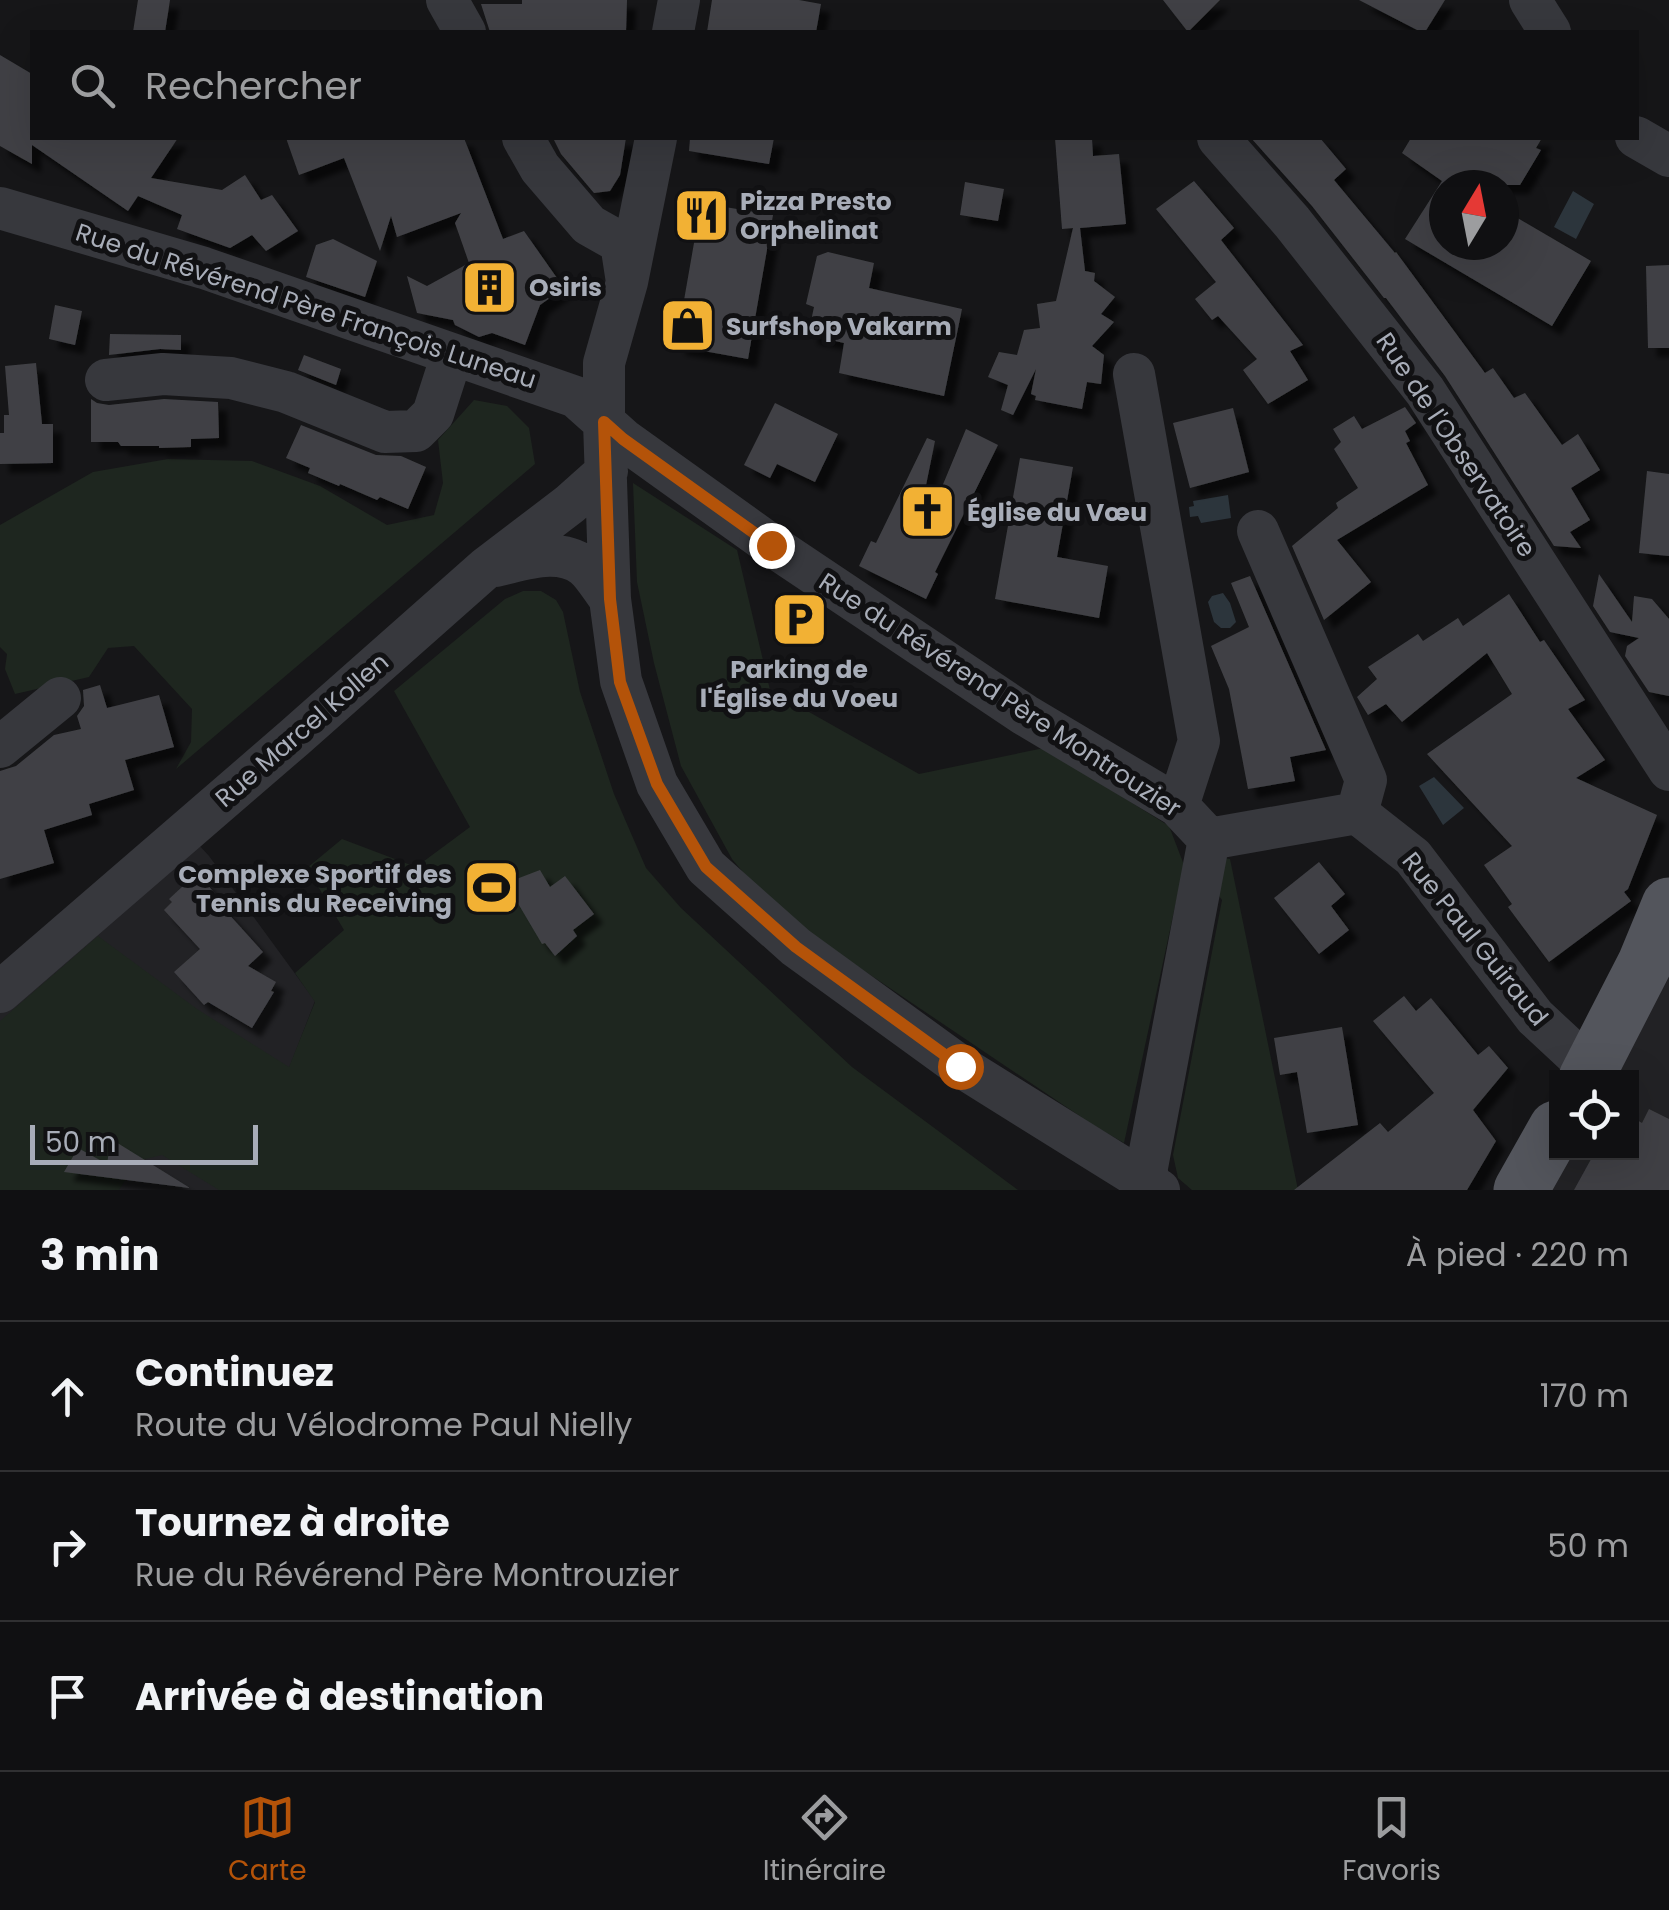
<!DOCTYPE html>
<html lang="fr">
<meta charset="utf-8">
<style>
body{margin:0;font-family:Poppins,sans-serif;background:#1e1e20;color:#f1f3f6}
.controls{position:absolute;right:30px;bottom:30px;display:grid;overflow:hidden;border-radius:0px;box-shadow:0 10px 40px #0002}
.controls button{width:90px;height:90px;display:grid;place-items:center;padding:0;border:0;border-bottom:2px solid #303032;background:#101012;color:#f1f3f6;font:50px sans-serif}
.compass{position:absolute;left:1429px;top:170px;width:90px;height:90px;border-radius:50%;background:#101012;box-shadow:0 10px 40px #0002;rotate:10deg}
.scale{position:absolute;left:30px;bottom:25px;width:228px;box-sizing:border-box;padding-left:10px;border:5px solid #a8adb8;border-top:0;font-size:28px;line-height:35px;white-space:nowrap;color:#a8adb8;-webkit-text-stroke:8px #111113;paint-order:stroke}
.stop{position:absolute;width:30px;height:30px;margin:-22px;border:8px solid #b45309;border-radius:50%;background:#fff}
.stop.end{background:#b45309;border-color:#fff;box-shadow:0 2px 10px #0008}
.list{margin:0;padding:0;list-style:none}
h2{display:flex;justify-content:space-between;align-items:center;height:130px;margin:0;padding:0 40px;font-size:42px}
h2 small{font-size:32px;font-weight:400;color:#9c9d9f}
.list li{display:grid;grid-template-columns:65px 1fr auto;gap:30px;align-items:center;box-sizing:border-box;height:150px;padding:0 40px;border-top:2px solid #303032}
.list b{display:block;font-size:38px;white-space:nowrap}
.list p{margin:0;font-size:32px;white-space:nowrap;color:#9c9d9f}
.list em{font-size:32px;font-style:normal;color:#9c9d9f}
.icon{flex:none;width:55px;height:55px;fill:none;stroke:currentColor;stroke-width:2;stroke-linecap:round;stroke-linejoin:round}
.map{position:relative;flex:none;width:1669px;height:1190px;overflow:hidden}
.search{position:absolute;background:#101012;box-shadow:0 10px 40px #0002;left:30px;right:30px;top:30px;height:110px;display:flex;align-items:center;gap:25px;box-sizing:border-box;padding:0 35px;border-radius:0px;color:#9c9d9f;font-size:38px}
.sheet{height:580px;background:#101012}
nav{display:flex;justify-content:space-around;align-items:center;box-sizing:border-box;height:140px;border-top:2px solid #303032;background:#101012;font-size:28px;color:#9c9d9f}
nav a{display:grid;justify-items:center;gap:5px}
nav .on{color:#b45309}
.map>svg:first-child{display:block}
.built{fill:#222225}
.green{fill:#1e261f}
.water{fill:#2c353c}
.building{fill:#404145;filter:url(#shadow)}
.lines{fill:none;stroke-linecap:round;stroke-linejoin:round}
.minor{stroke:#37383d;stroke-width:42}
.major{stroke:#53555c;stroke-width:55}
.route{stroke:#b45309;stroke-width:12}
.labels{text-anchor:middle;dominant-baseline:central;stroke-width:10;stroke-linejoin:round;paint-order:stroke}
.poi-label{font-size:25px;font-weight:bold;fill:#a8adb8;stroke:#111113;text-anchor:start}
.street-label{font-size:25px;fill:#a8adb8;stroke:#111113}
</style>
<div class="map">
<svg width="1669" height="1190" viewBox="0 0 1669 1190">
<defs>
<filter id="shadow"><feDropShadow dx="9" dy="9" stdDeviation="2.5" flood-color="#0009"/></filter>
</defs>
<rect width="100%" height="100%" fill="#161618"/>
<path class="built" d="M186,831L209,856L315,1001L242,1190H0V992Z
M1669,905V1190H1521L1556,1152H1632V1078L1586,1077Z"/>
<path class="green" d="M474,400L507,406L529,428L535,464L176,769L191,742L192,709L134,646L108,648L89,677L15,694L5,669L7,654L0,647V525L93,472L168,459L252,461L320,486L387,525L434,515L443,483L438,440Z
M633,483L737,550L770,690L919,774L1044,748L1169,826L1184,865L1124,1143L1093,1125L817,939L769,903L732,859L681,766L654,663L637,582Z
M523,591H541L556,600L563,612L580,692L614,794L646,868L681,908L852,1067L1018,1190H219L162,1155L137,1161L119,1190H0V1021L98,936L197,1009L289,1067L315,1002L295,973L344,930L307,868L342,839L416,867L470,827L394,691L505,599Z
M1223,858L1230,859L1298,1190H1192L1178,1178L1173,1155L1222,900L1213,888Z"/>
<path class="water" d="M1573,191L1594,204L1576,239L1554,227Z
M1228,495L1231,518L1201,523L1198,516L1190,517L1189,507L1194,506L1193,501Z
M1223,593L1230,603L1236,622L1230,628H1221L1214,622L1208,602L1212,596Z
M1434,777L1464,808L1443,825L1419,786Z"/>
<path class="building" d="M138,0H170L165,32H133Z
M522,0H627L626,32H490L481,4H522Z
M712,0H799L821,4L816,32H707Z
M1163,0H1220L1188,32Z
M1359,0H1445L1425,32H1421Z
M0,55L32,74V138H178L151,178L222,190L245,175L261,200L272,195L298,231L266,251L252,235L230,248L177,229L182,215L138,196L128,211L32,145V164L0,146Z
M286,138H464L503,239L524,231L564,288L540,305L525,345L492,333L479,337L455,325L453,320L417,313L407,276L427,286L469,263L455,223L461,213L397,237L391,216L380,251L344,158L299,175Z
M553,138H626L620,175L610,191L594,193L561,154Z
M690,138H774L769,164L689,151Z
M1055,138H1092L1093,156L1119,154L1126,224L1080,228L1085,271L1095,273L1094,281L1115,297L1101,314L1114,322L1092,346L1104,355L1101,384L1087,382L1082,409L1035,400L1036,396L1031,394L1036,369L1013,415L1001,410L1008,385L988,377L999,352L1017,355L1024,330L1040,328L1037,304L1056,301L1073,228L1062,229Z
M1251,138H1320L1346,169L1334,180L1395,253L1396,252L1485,373L1493,368L1514,398L1525,393L1562,445L1578,434L1600,470L1571,488L1590,520L1570,532L1581,548L1554,546L1445,376L1386,298H1384L1312,206Z
M1411,138H1542L1536,148L1541,150L1520,185H1448L1444,182V245H1504V210L1591,261L1552,326L1405,239L1442,181L1402,153Z
M1194,181L1234,228L1221,240L1303,345L1290,351L1308,380L1268,404L1243,370L1257,359L1218,316L1212,320L1195,299L1216,282L1156,209Z
M965,182L1004,189L998,221L960,215Z
M701,203L773,215L748,359L676,346Z
M333,239L377,261L365,297L306,277L316,245Z
M828,252L874,263L869,288L962,309L944,396L839,373L844,343L808,335L814,307L806,304L817,256Z
M1669,265V348H1648L1646,266Z
M55,305L82,311L75,345L49,339Z
M110,334L181,335V350L160,349L109,355Z
M304,355L341,369L336,385L298,370Z
M36,363L42,424H53V463L0,464V433H4V415H9L5,366Z
M91,399L97,403L109,405L164,399L218,402L219,438L191,439V447L159,448V446H121L118,442H91Z
M775,403L838,434L815,482L777,464L770,478L744,465Z
M1405,407L1416,423L1405,431L1410,441L1406,443L1428,485L1337,540L1371,582L1324,620L1292,546L1338,508L1336,503L1358,488L1334,449L1341,442L1333,429L1354,416L1362,429Z
M1233,408L1249,472L1190,488L1173,423Z
M301,425L376,455L401,456L426,467L408,509L380,497L377,500L340,484L339,486L308,473L310,468L286,458Z
M966,429L998,445L935,572L938,574L926,599L859,566L871,541L876,543L927,438L935,441L925,490L939,494Z
M1020,458L1073,467L1057,557L1108,566L1099,618L995,599Z
M1647,471L1669,474V556L1639,553Z
M1599,574L1632,622L1634,596L1652,599L1669,619V696L1649,692L1625,656L1627,646L1639,638L1610,632L1593,606Z
M1250,576L1326,750L1290,757L1295,781L1248,789L1229,689L1211,646L1249,627L1231,583Z
M1509,594L1540,642L1544,640L1585,700L1568,709L1605,760L1576,778L1657,815L1628,889L1624,892L1631,901L1549,962L1508,907L1512,904L1484,865L1512,846L1427,754L1512,694L1487,653L1402,722L1386,704L1368,715L1357,697L1377,679L1368,667L1418,634L1423,641L1458,618L1463,626Z
M100,685L107,708L159,695L174,747L125,760L134,790L89,804L92,815L44,830L54,863L0,879V771L16,766L54,735L81,729L77,716L84,706L83,690Z
M1319,862L1345,894L1331,906L1349,930L1319,954L1274,898Z
M540,870L550,887L565,876L594,914L573,930L577,936L555,956L545,943L542,944L506,883Z
M197,873L219,898L216,900L263,952L248,966L276,982L271,991L274,992L252,1028L208,1002L204,1005L174,972L200,949L164,910L172,902L169,899Z
M1404,996L1416,1011L1431,998L1478,1055L1489,1046L1508,1068L1473,1110L1496,1141L1467,1190H1294L1380,1123L1388,1132L1434,1093L1373,1021Z
M1342,1027L1358,1125L1307,1133L1297,1072L1280,1075L1274,1038Z
M1649,1109L1669,1119V1190H1574L1595,1152H1632V1117L1642,1123Z
M111,1139L190,1188L64,1172L78,1148L107,1164Z"/>
<g class="lines">
<path class="minor" d="M447,0L465,32
M1530,0L1550,32
M673,32L679,0
M1636,137L1669,156
M523,138L540,168L589,225L621,243L627,282
M656,138L627,282L604,363V422L610,599L621,681L657,784L706,867L796,947L960,1066L1159,1190
M1218,138L1292,222L1425,391L1669,770
M0,208L204,268L576,397L623,439L771,545L1025,715L1178,806L1209,839L1147,1167V1181
M1134,374L1199,741L1178,806
M106,380L163,374L231,378L286,392L385,432L416,431L433,414L452,355
M1258,531L1366,780L1357,813
M496,566C523,559 559,547 584,566C594,574 602,589 610,599
M0,747L60,698
M1209,839L1357,813L1413,857L1535,1017L1591,1069
M0,992L294,738L486,568L570,504L607,471"/>
<path class="major" d="M1586,1078L1645,963L1669,905
M1521,1190L1556,1128"/>
</g>
<g class="lines">
<path class="route" d="M771,545L623,439L604,422L610,599L620,682L657,784L706,867L796,947L960,1066"/>
</g>
<defs>
<symbol id="restaurant-square" viewBox="-11 -11 22 22"><rect x="-9" y="-9" width="18" height="18" rx="4" fill="#f2b134" stroke="#111113"/><path d="M-5-6h1v4h1v-4h1v4h1v-4h1v5L-1.5 .5V6h-2V.5L-5-1ZM5-6V6H3V1.5H1.5Q1.5-4 5-6Z" fill="#111"/></symbol>
<symbol id="building-square" viewBox="-11 -11 22 22"><rect x="-9" y="-9" width="18" height="18" rx="4" fill="#f2b134" stroke="#111113"/><path d="M-4-6H4V6H1V3H-1V6H-4ZM-2.5-4.3h1.7v1.8h-1.7ZM.8-4.3h1.7v1.8H.8ZM-2.5-1h1.7V.8h-1.7ZM.8-1h1.7V.8H.8Z" fill="#111"/></symbol>
<symbol id="shop-square" viewBox="-11 -11 22 22"><rect x="-9" y="-9" width="18" height="18" rx="4" fill="#f2b134" stroke="#111113"/><path d="M-5-2.5h2.3a2.7 3.5 0 0 1 5.4 0H5L5.5 6h-11ZM-1.5-2.5h3a1.5 2.3 0 0 0-3 0Z" fill="#111"/></symbol>
<symbol id="church-square" viewBox="-11 -11 22 22"><rect x="-9" y="-9" width="18" height="18" rx="4" fill="#f2b134" stroke="#111113"/><path d="M-1.2-6h2.4v3.5h3.3v2.4h-3.3V6h-2.4V-.1h-3.3v-2.4h3.3Z" fill="#111"/></symbol>
<symbol id="parking-square" viewBox="-11 -11 22 22"><rect x="-9" y="-9" width="18" height="18" rx="4" fill="#f2b134" stroke="#111113"/><path d="M-3.5-5.5H1a3.5 3.5 0 0 1 0 7H-1V5.5H-3.5ZM-1-3.4V-.6H.8a1.4 1.4 0 0 0 0-2.8Z" fill="#111"/></symbol>
<symbol id="stadium-square" viewBox="-11 -11 22 22"><rect x="-9" y="-9" width="18" height="18" rx="4" fill="#f2b134" stroke="#111113"/><path d="M0-5a6.5 5 0 1 0 0 10a6.5 5 0 1 0 0-10ZM-3.5-1.8h7v3.6h-7Z" fill="#111"/></symbol>
</defs>
<g fill-rule="evenodd">
<use href="#restaurant-square" x="670" y="184" width="63" height="63"/>
<use href="#building-square" x="458" y="256" width="63" height="63"/>
<use href="#shop-square" x="656" y="294" width="63" height="63"/>
<use href="#church-square" x="896" y="480" width="63" height="63"/>
<use href="#parking-square" x="768" y="588" width="63" height="63"/>
<use href="#stadium-square" x="460" y="856" width="63" height="63"/>
</g>
<g class="labels">
<g class="poi-label">
<text x="740" y="201">Pizza Presto<tspan x="740" dy="29">Orphelinat</tspan></text>
<text x="529" y="287">Osiris</text>
<text x="726" y="326">Surfshop Vakarm</text>
<text x="967" y="512">Église du Vœu</text>
<text x="799" y="669" text-anchor="middle">Parking de<tspan x="799" dy="29">l'Église du Voeu</tspan></text>
<text x="452" y="874" text-anchor="end">Complexe Sportif des<tspan x="452" dy="29">Tennis du Receiving</tspan></text>
</g>
<g class="street-label">
<text transform="translate(306 306) rotate(18)">Rue du Révérend Père François Luneau</text>
<text transform="translate(1456 445) rotate(56)">Rue de l'Observatoire</text>
<text transform="translate(1000 695) rotate(33)">Rue du Révérend Père Montrouzier</text>
<text transform="translate(302 730) rotate(-41)">Rue Marcel Kollen</text>
<text transform="translate(1475 939) rotate(51)">Rue Paul Guiraud</text>
</g>
</g>
</svg>
<div class="controls">
<button><svg class="icon" aria-label="locate" viewBox="0 0 24 24"><circle cx="12" cy="12" r="6"/><path d="M12 2v4M12 18v4M2 12h4M18 12h4"/></svg></button>
</div>
<svg class="compass" viewBox="-18 -18 36 36"><path d="M0-13l5 13h-10z" fill="#e53935"/><path d="M0 13l5-13h-10z" fill="#9c9d9f"/></svg>
<div class="scale">50 m</div>
<div class="stop" style="left:960px;top:1066px"></div>
<div class="stop end" style="left:771px;top:545px"></div>
<div class="search"><svg class="icon" aria-label="search" viewBox="0 0 24 24"><circle cx="10" cy="10" r="6"/><path d="M15 15l6 6"/></svg>Rechercher</div>
</div>
<section class="sheet">
<h2>3 min<small>À pied · 220 m</small></h2>
<ul class="list">
<li><svg class="icon" aria-label="ahead" viewBox="0 0 24 24"><path d="M12 20V5M6 11l6-6 6 6"/></svg><div><b>Continuez</b><p>Route du Vélodrome Paul Nielly</p></div><em>170 m</em></li>
<li><svg class="icon" aria-label="right" viewBox="0 0 24 24"><path d="M7 20v-9h11M14 6l5 5-5 5"/></svg><div><b>Tournez à droite</b><p>Rue du Révérend Père Montrouzier</p></div><em>50 m</em></li>
<li><svg class="icon" aria-label="arrive" viewBox="0 0 24 24"><path d="M6 21V4h12l-3 4 3 4H6"/></svg><div><b>Arrivée à destination</b></div></li>
</ul>
</section>
<nav>
<a class="on"><svg class="icon" aria-label="map" viewBox="0 0 24 24"><path d="M3 6l6-2 6 2 6-2v14l-6 2-6-2-6 2zM9 4v14M15 6v14"/></svg>Carte</a>
<a><svg class="icon" aria-label="directions" viewBox="0 0 24 24"><path d="M12 3l9 9-9 9-9-9zM9 14v-3h6M13 9l2 2-2 2"/></svg>Itinéraire</a>
<a><svg class="icon" aria-label="saved" viewBox="0 0 24 24"><path d="M7 4h10v16l-5-4-5 4z"/></svg>Favoris</a>
</nav>
